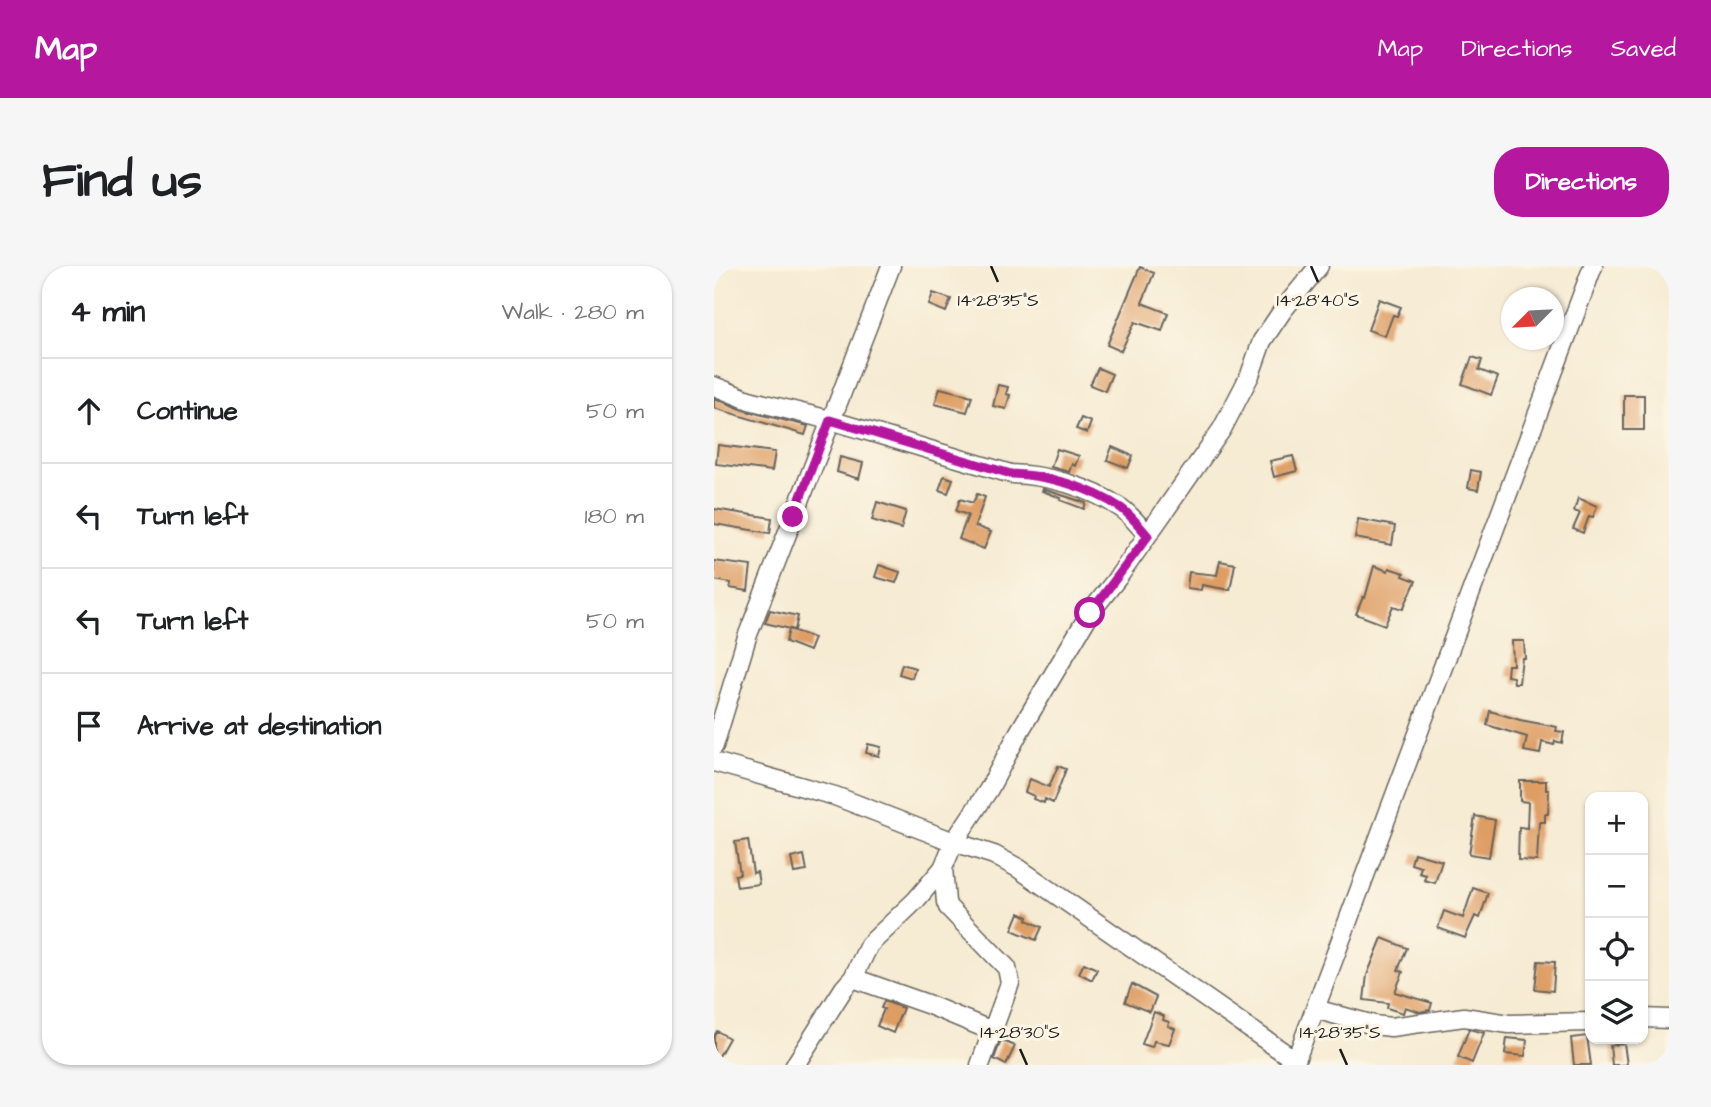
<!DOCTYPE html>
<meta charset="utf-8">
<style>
body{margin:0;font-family:"Architects Daughter",sans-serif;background:#f6f6f6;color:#202124}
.controls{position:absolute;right:21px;bottom:21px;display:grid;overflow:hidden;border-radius:14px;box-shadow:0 2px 5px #0004}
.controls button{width:63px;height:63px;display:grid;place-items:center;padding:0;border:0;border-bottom:2px solid #e0e0e0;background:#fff;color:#202124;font:35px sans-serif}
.compass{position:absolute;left:787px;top:21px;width:63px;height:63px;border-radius:50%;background:#fff;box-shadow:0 2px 5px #0004;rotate:246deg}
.stop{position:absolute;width:21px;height:21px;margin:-16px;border:5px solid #b5179e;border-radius:50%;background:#fff}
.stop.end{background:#b5179e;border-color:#fff;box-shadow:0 2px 7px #0008}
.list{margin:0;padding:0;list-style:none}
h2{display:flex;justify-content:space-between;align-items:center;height:91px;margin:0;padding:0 28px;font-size:30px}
h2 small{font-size:23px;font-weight:400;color:#757577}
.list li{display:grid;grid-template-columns:46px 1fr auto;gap:21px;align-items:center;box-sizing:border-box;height:105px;padding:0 28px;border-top:2px solid #e0e0e0}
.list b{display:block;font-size:26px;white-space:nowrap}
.list em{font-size:23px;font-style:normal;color:#757577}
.icon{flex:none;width:38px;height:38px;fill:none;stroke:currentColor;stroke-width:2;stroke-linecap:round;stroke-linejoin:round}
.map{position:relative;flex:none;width:955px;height:799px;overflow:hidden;border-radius:28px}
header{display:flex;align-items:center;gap:42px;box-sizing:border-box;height:98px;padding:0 35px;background:#b5179e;color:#fff}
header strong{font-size:33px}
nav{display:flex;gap:38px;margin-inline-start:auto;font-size:24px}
.intro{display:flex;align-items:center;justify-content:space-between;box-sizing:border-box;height:168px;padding:0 42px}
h1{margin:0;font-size:49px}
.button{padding:18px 32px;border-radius:28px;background:#b5179e;color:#fff;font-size:24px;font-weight:700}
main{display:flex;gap:42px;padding:0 42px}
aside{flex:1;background:#fff;border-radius:28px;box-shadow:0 2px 5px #0004}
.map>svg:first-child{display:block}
.building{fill:#de9d64}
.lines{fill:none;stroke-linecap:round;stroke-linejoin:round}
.minor-casing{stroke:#68645c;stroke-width:21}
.minor{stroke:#fff;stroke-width:18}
.route{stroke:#b5179e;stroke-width:9}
.ticks{fill:none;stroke:#1c1c1c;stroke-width:2.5}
.ticks-label{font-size:18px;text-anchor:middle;fill:#1c1c1c;stroke:#fcf5e5;stroke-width:6;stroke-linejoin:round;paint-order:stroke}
</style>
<header>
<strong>Map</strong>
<nav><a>Map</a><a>Directions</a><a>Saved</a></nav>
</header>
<div class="intro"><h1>Find us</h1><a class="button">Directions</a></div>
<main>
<aside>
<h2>4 min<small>Walk · 280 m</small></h2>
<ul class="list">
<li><svg class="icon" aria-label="ahead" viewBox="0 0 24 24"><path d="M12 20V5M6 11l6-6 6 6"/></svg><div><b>Continue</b></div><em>50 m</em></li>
<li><svg class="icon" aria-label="left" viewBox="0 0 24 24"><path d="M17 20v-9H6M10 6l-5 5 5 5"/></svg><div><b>Turn left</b></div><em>180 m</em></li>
<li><svg class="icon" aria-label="left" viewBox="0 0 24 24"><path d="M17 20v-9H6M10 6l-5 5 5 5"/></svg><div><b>Turn left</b></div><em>50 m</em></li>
<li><svg class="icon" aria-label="arrive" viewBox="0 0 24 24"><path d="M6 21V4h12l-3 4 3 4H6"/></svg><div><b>Arrive at destination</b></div></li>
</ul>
</aside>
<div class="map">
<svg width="955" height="799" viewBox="0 0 955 799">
<rect width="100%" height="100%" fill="#fcf5e5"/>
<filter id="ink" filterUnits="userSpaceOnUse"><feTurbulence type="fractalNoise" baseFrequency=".0143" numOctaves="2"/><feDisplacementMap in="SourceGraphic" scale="14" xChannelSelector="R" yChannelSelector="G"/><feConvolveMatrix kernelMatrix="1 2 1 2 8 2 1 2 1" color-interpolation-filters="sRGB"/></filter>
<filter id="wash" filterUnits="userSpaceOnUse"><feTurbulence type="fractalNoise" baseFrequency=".00686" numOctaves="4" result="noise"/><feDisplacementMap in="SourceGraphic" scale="28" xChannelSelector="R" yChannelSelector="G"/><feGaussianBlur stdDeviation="1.57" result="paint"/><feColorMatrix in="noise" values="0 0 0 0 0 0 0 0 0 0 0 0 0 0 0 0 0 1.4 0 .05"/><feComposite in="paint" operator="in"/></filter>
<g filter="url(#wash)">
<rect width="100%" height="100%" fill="#f6ebd3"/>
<g id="blocks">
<path class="building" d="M426,1L440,7L428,37L454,47L448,65L421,56L407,85L393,79Z
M219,27L237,33L232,46L215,39Z
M665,33L687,41L683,50L679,49L671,70L654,64Z
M758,91L768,94L765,104L784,111L777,129L748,118Z
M384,102L398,108L391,125L376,119Z
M284,119L294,121L292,128L296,129L292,143L279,140Z
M226,122L258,130L253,146L221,138Z
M910,129H930V164H910Z
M0,132L32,145L94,160L91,169L0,142Z
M367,152L377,156L373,167L362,163Z
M4,179L61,186L58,205L2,198Z
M398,181L419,190L414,202L393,194Z
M343,183L365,190L361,200L358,198L355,206L337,201Z
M579,190L583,205L560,211L556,195Z
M126,191L149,197L145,213L123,206Z
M757,204L767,206L764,224L754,222Z
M230,210L239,213L234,227L225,224Z
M329,223L372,237L370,243L346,234L347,232L328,225Z
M263,228L271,231L261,260L277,266L270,283L245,273L254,249L242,245L246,233L259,237Z
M864,232L883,240L879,251L875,250L869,267L859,263L866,247L860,245Z
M163,236L192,245L187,263L158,254Z
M0,243L58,252L56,267L0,258Z
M644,253L681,260L678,279L641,272Z
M0,295L37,300L34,325L16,322L17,317L0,314Z
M506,295L521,298L516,324L488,319L487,324L473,322L475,306L503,309Z
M165,299L186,306L182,317L161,311Z
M660,300L674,305L675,302L690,307L689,310L702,315L689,343L679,340L671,359L642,348L649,331L651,332Z
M56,344L84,350L81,364L51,357Z
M75,363L100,372L95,385L72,376Z
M798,375H810L811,392H808L805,417H800L799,411L793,410L794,399H799Z
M188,398L201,402L198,412L185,408Z
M776,445L806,454L843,461L842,465L850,466L848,477L841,475L840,479L828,476L826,488L810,485L813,471L773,459Z
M154,478L167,481L165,490L152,487Z
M344,500L352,503L339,537L331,533L330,537L319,533L320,530L311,526L316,513L335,521Z
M806,515H832V524H835L834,548H831V556H825L823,595L804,594L805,561L813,562L814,536L806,535Z
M761,550L781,554L775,591L755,588Z
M34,574L39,607L43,606L45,618L23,621L21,609L26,608L21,576Z
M700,587L728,595L721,617L710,614L712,609L705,607L707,601L697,598Z
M90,589L93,605L80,607L77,592Z
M759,622L774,627L766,652L761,650L751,672L724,662L730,645L749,652Z
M305,647L314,651L313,654L328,661L322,674L298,664Z
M668,672L693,682L684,704L689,706L681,726L718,737L716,744L706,746L691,741L689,747L673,742L674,737L650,734L653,709Z
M824,695L841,696L839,725L821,723Z
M370,697L383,703L378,714L365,707Z
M418,718L442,731L436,746L411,736Z
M170,735L189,742L179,767L163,760L170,743L167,742Z
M440,746L450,750L449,754L455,756L454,760L461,763L455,778L440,775L438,781L428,778Z
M755,763L770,767L758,797L744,791Z
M3,765L15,772L0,799V770Z
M873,770L877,799H860L857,772Z
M793,772L813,774L811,790L791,788Z
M287,774L301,780L292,799L280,793Z
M910,777L913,799H898L896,780Z"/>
</g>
</g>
<g filter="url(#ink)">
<use href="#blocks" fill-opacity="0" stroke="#68645c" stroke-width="2"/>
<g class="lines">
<defs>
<path id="minor" d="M0,120L35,134L116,154L297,208C334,209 375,221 407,242C417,249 426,261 434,269
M0,480L33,371L177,0
M0,496L121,530L240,576L280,589L304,602L582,795
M229,602L232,636L234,641L293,702L296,717L266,799
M139,712L213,738L278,765
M601,743L660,759L677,761L750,751L795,758L876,756
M929,752L955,753
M81,799L130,722L139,712L155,679L202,634L229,602L240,576L275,523L305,466L376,347L405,310L508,163L536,109L548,75L569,44L605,0
M580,799L879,0"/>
</defs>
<use href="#minor" class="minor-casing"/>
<use href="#minor" class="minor"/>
</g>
</g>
<g class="lines" filter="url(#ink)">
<path class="route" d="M79,251L116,154L297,208C334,209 375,221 407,242C417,249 426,261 434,270L376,347"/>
</g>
<path class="ticks" d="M277,0L284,16M597,0L604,16M306,783L313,799M626,783L633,799"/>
<g class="ticks-label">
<text x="284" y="40">14°28'35"S</text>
<text x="604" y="40">14°28'40"S</text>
<text x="306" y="772">14°28'30"S</text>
<text x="626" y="772">14°28'35"S</text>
</g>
</svg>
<div class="controls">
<button>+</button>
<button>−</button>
<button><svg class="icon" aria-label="locate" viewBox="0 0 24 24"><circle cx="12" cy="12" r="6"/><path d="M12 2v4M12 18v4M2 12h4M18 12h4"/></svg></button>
<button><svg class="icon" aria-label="layers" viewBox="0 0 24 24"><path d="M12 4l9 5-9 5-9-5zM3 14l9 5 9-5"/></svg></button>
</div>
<svg class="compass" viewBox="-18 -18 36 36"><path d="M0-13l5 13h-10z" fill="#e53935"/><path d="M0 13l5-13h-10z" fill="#757577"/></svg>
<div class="stop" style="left:376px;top:347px"></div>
<div class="stop end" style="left:79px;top:251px"></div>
</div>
</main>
